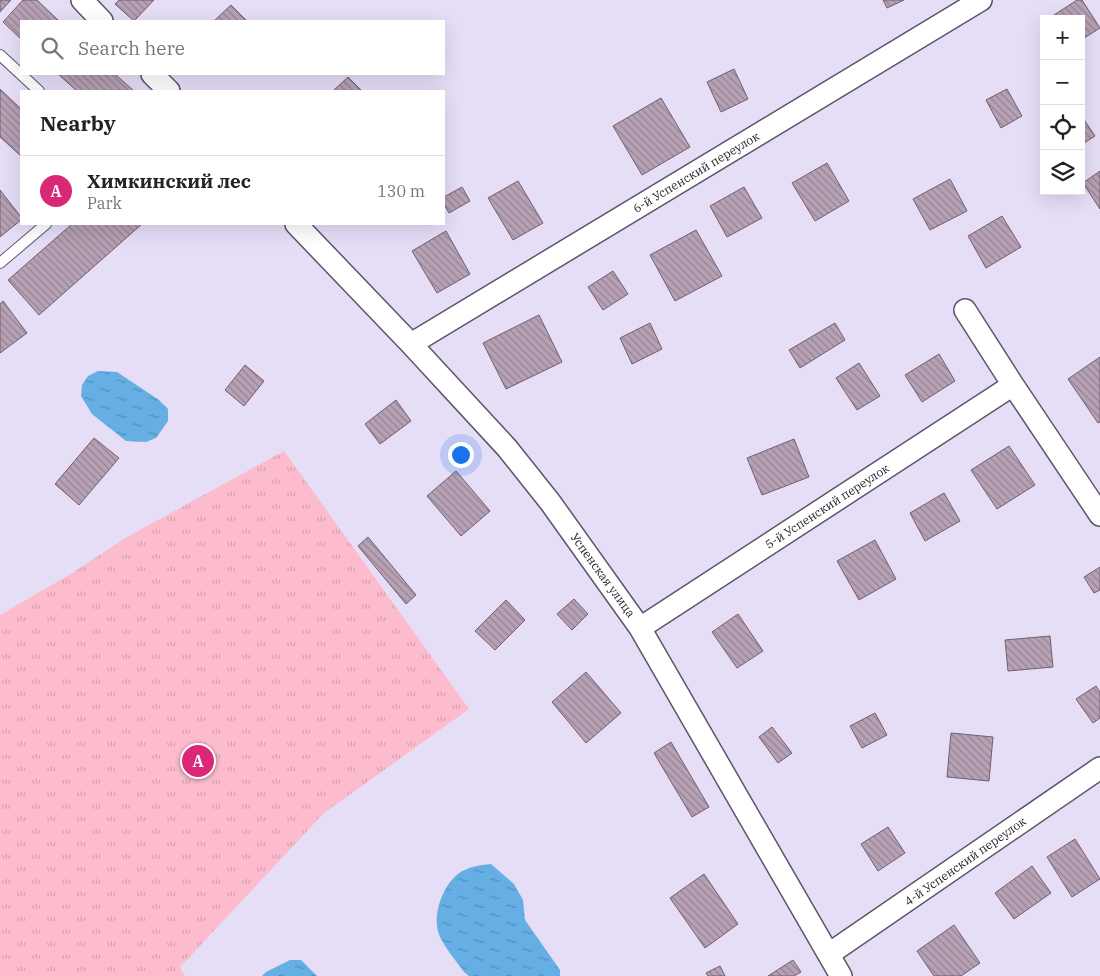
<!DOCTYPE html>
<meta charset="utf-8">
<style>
body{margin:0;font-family:"IBM Plex Serif",serif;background:#f6f6f6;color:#222}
.controls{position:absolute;right:15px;top:15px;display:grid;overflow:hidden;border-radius:0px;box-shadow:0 5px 20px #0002}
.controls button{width:45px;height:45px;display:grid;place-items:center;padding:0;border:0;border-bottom:1px solid #e0e0e0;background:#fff;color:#222;font:25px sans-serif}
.you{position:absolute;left:460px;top:454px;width:18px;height:18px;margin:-12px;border:4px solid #fff;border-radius:50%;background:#1a73e8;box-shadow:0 0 0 8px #1a73e833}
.badge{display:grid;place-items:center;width:32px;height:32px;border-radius:50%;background:#db2777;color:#fff;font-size:16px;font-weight:700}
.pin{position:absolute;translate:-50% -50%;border:2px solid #fff;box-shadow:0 1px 5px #0006}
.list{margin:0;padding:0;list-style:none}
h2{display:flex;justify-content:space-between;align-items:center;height:65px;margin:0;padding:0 20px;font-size:21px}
h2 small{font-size:16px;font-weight:400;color:#767676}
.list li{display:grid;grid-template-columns:32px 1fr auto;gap:15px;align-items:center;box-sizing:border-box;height:70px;padding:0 20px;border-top:1px solid #e0e0e0}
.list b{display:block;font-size:19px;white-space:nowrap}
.list p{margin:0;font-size:16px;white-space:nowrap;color:#767676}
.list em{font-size:16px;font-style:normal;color:#767676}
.icon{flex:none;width:28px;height:28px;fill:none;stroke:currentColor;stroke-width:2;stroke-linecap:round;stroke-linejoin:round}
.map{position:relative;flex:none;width:1100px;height:976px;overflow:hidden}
.search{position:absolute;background:#fff;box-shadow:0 5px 20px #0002;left:20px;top:20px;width:425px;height:55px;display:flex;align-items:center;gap:12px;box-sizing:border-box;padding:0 18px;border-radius:0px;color:#767676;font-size:19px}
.panel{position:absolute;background:#fff;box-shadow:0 5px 20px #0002;left:20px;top:90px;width:425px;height:135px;border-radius:0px}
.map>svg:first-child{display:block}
.park{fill:url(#park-tufts)}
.water{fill:url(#water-ripples)}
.building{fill:url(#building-back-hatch);stroke:#725e6e}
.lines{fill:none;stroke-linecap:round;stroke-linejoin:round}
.service-casing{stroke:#5c556a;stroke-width:12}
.minor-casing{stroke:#5c556a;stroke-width:24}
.service{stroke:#fff;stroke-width:10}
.minor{stroke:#fff;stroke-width:21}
.labels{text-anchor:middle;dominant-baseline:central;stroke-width:4.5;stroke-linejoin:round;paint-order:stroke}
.street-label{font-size:12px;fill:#26232c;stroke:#fff}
</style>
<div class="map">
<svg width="1100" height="976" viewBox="0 0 1100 976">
<defs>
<pattern id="park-tufts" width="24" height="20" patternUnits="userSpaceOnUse" patternTransform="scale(1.25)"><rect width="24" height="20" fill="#fcbccd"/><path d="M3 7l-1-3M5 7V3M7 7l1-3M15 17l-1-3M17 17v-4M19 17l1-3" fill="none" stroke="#d8a1b0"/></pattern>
<pattern id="water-ripples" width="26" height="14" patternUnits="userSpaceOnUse" patternTransform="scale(1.25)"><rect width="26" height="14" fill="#65afe4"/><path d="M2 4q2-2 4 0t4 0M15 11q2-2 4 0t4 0" fill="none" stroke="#538eb9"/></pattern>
<pattern id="building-back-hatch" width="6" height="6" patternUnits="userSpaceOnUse" patternTransform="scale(1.25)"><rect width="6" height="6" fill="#b7a1b4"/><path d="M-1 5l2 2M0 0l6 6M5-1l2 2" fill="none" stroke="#958393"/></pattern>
</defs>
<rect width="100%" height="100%" fill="#e6ddf7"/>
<path class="park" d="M284,451L469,709L324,813L180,967L185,976H0V615L69,575L127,537Z"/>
<path class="water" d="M98,371L117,372L159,400L168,409V421L156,438L146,442L126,441L92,414L81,396L82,385L88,376Z
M491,864L514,884L523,900L525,920L560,970V976H469L464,972C456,961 446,949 440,937C431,918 442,886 458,874C467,867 479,865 491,864Z
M290,960H301L317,976H262L266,972Z"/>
<path class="building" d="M0,0H11L0,12Z
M23,0H37L59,21H21V39L3,22Z
M119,0H154L134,21L115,4Z
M883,0H904L887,8Z
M1077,0H1082L1100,28L1081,40V19H1048Z
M231,5L247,21H214Z
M734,69L748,99L721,112L707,82Z
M58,74H115L134,91H77Z
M348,77L362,91H333Z
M0,89L21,109V156L0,137Z
M1007,89L1022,116L1001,128L986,100Z
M661,98L690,147L642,175L613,126Z
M1081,115L1095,136L1081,145Z
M827,163L849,201L815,221L792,183Z
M1100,171V209L1083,183Z
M950,179L967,211L930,230L913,199Z
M518,181L543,223L513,240L488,198Z
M462,187L470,201L449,213L444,204V197Z
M744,187L762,218L727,237L710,206Z
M0,190L21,217V220L0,237Z
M1002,216L1021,247L986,268L968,236Z
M72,224H142L39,315L8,280Z
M696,230L722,276L675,301L650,255Z
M446,231L470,274L437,293L412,251Z
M613,271L628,294L603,310L588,287Z
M3,301L27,333L0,353V304Z
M539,315L562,362L506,389L483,343Z
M650,323L662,349L632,364L620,338Z
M835,323L845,340L800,368L789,350Z
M939,354L955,381L922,402L905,375Z
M1100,357V422L1098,423L1068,379Z
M859,363L880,396L857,410L836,378Z
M245,365L264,381L244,406L225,390Z
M396,400L411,421L380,444L365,424Z
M94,438L119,458L79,505L55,484Z
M794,439L809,477L762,495L747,458Z
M1009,446L1035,485L997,509L971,470Z
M456,471L490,511L461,536L427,496Z
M944,493L960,521L925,541L910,513Z
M368,537L416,595L406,604L358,546Z
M875,540L896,579L859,600L837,561Z
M1100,567V590L1094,593L1084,577Z
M574,599L588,614L572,630L557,614Z
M506,600L525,620L495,650L475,631Z
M738,614L763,651L737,668L712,632Z
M1050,636L1053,667L1008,671L1005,640Z
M586,672L621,713L586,743L552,702Z
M1096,686L1100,692V718L1093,723L1076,699Z
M875,713L887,735L862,748L850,726Z
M772,727L792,753L778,763L759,737Z
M951,733L993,737L989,781L947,777Z
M671,742L709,807L692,817L654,753Z
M888,827L905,853L878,871L861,844Z
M1075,839L1100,879L1072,897L1047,857Z
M1032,866L1051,893L1014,919L995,893Z
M704,874L738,924L705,948L670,898Z
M954,925L980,963L961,976H934L917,951Z
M793,960L801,972L794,976H768Z
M720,966L725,976H708L706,973Z"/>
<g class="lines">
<defs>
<path id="service" d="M0,55L39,91
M0,263L46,224"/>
<path id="minor" d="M82,0L102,21
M152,74L169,91
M296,224L411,344L507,448L550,502L640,628L841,976
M965,310L1013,385L1100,515
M411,344L981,0
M640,628L1013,385
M829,954L1100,768"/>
</defs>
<use href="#service" class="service-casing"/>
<use href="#minor" class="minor-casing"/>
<use href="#service" class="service"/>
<use href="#minor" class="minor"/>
</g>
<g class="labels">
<g class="street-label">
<text transform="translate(696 172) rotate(-31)">6-й Успенский переулок</text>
<text transform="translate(827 506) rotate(-33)">5-й Успенский переулок</text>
<text transform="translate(603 575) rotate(54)">Успенская улица</text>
<text transform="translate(965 861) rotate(-35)">4-й Успенский переулок</text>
</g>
</g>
</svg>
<div class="controls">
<button>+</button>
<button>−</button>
<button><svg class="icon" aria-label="locate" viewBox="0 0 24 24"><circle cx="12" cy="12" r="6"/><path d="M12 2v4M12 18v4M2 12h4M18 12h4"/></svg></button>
<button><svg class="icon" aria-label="layers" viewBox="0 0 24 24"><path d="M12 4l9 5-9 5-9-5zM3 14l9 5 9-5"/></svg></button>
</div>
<div class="you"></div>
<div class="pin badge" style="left:198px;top:761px">A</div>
<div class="search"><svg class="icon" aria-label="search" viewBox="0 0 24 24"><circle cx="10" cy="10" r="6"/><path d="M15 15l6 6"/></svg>Search here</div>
<section class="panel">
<h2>Nearby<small></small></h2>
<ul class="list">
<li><span class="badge">A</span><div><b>Химкинский лес</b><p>Park</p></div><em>130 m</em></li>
</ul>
</section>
</div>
